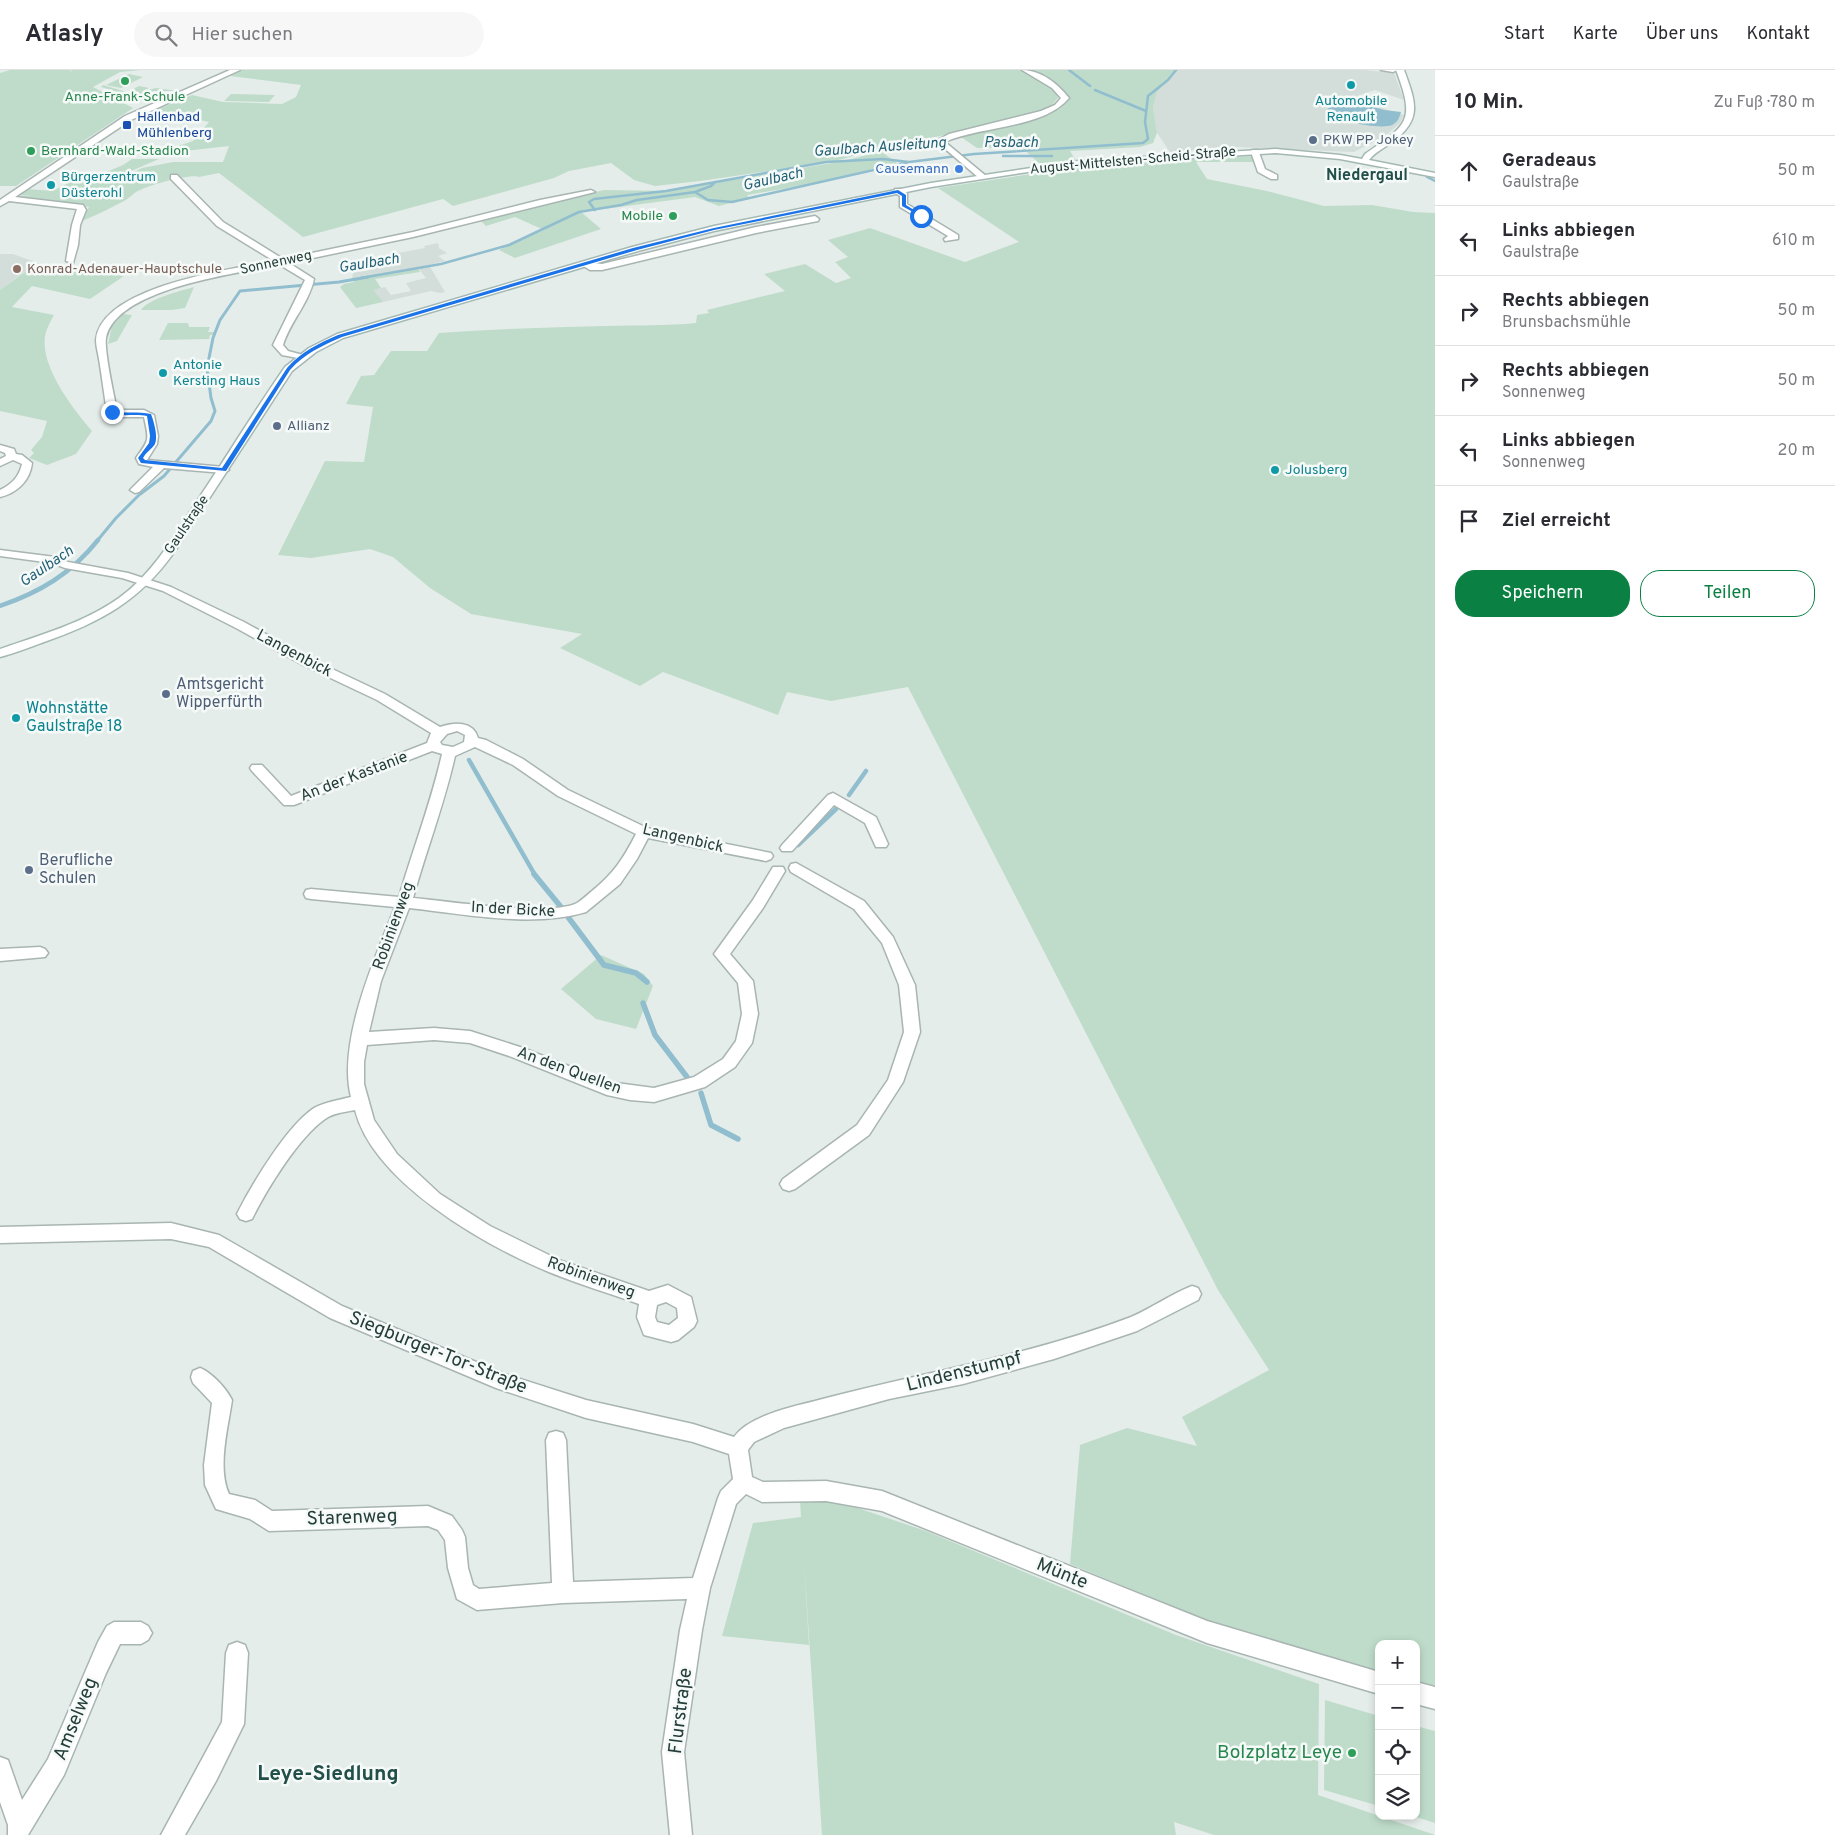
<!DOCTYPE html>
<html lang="de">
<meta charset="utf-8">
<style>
body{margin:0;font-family:Overpass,sans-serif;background:#f7f7f7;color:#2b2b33}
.controls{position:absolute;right:15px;bottom:15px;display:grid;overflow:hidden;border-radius:10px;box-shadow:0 2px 8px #0003}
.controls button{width:45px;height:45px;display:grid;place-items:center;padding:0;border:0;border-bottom:1px solid #e1e1e2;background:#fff;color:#2b2b33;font:25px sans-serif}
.stop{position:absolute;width:15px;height:15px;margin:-11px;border:4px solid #1a73e8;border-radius:50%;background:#fff}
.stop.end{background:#1a73e8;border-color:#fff;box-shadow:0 1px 5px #0008}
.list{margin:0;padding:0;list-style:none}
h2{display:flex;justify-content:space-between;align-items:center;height:65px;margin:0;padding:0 20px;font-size:21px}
h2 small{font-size:16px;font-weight:400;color:#7c7c81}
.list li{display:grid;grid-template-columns:32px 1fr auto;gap:15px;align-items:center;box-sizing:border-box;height:70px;padding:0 20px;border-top:1px solid #e1e1e2}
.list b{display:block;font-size:19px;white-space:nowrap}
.list p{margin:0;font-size:16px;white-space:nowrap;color:#7c7c81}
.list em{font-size:16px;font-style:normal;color:#7c7c81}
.actions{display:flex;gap:10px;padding:15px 20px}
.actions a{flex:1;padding:11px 0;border:1px solid #0b8043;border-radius:20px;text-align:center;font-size:18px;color:#0b8043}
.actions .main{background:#0b8043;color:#fff}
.icon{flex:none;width:28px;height:28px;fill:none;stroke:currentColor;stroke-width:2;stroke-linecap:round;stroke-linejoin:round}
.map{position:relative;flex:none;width:1435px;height:1765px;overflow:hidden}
header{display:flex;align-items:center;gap:30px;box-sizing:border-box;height:70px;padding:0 25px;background:#fff;border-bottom:1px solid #e1e1e2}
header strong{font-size:24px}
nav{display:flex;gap:28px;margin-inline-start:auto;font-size:18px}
.search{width:350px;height:45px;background:#f7f7f7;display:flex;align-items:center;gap:12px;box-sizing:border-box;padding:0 18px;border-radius:28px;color:#7c7c81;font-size:19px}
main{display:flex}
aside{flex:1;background:#fff}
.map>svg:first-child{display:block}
.built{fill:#d3ddd9}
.green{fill:#bfdcca}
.water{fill:#91bece}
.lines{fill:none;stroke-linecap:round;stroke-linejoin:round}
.stream-far3{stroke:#91bece;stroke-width:2.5}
.stream-far2{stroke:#91bece;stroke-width:3}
.stream-far1{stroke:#91bece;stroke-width:4.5}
.stream{stroke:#91bece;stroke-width:5.5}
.street-casing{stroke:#a8b5b2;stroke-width:3}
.secondary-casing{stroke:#a4b8b3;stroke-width:3}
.street{fill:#fff;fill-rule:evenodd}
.secondary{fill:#fff;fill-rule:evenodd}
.route{fill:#1a73e8}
.leisure-dot{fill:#2e9e5b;stroke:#f5faf8;stroke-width:2}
.culture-dot{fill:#0f9aa8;stroke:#f5faf8;stroke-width:2}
.transit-dot{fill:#1a4fb4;stroke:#f5faf8;stroke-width:2}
.service-dot{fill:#5c6f8a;stroke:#f5faf8;stroke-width:2}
.shop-dot{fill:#3f7fe0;stroke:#f5faf8;stroke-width:2}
.education-dot{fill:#8d6e63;stroke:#f5faf8;stroke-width:2}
.labels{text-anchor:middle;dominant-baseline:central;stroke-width:5;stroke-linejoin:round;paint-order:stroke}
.far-leisure-label{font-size:14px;fill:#27864d;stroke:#f5faf8}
.far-culture-label{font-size:14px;fill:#0d838f;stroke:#f5faf8;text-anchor:start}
.far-transit-label{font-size:14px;fill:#164399;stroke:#f5faf8;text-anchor:start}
.far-service-label{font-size:14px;fill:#4e5e75;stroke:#f5faf8;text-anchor:start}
.far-street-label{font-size:14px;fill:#253e3a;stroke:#f5faf8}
.far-shop-label{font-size:14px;fill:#366cbe;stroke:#f5faf8;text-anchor:end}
.far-education-label{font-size:14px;fill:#785e54;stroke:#f5faf8;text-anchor:start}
.far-water-label{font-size:15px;font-style:italic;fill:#236076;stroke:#f5faf8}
.far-quarter-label{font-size:16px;font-weight:bold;fill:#224f49;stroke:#f5faf8}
.street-label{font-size:16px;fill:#253e3a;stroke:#f5faf8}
.service-label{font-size:16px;fill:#4e5e75;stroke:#f5faf8;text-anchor:start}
.culture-label{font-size:16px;fill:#0d838f;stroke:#f5faf8;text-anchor:start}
.near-street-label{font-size:19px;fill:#253e3a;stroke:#f5faf8}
.near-leisure-label{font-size:19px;fill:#27864d;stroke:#f5faf8;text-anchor:end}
.near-neighbourhood-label{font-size:21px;font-weight:bold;fill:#224f49;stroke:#f5faf8}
</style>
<header>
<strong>Atlasly</strong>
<div class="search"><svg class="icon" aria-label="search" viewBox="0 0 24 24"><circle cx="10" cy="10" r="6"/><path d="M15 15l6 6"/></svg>Hier suchen</div>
<nav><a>Start</a><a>Karte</a><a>Über uns</a><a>Kontakt</a></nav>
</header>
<main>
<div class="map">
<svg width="1435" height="1765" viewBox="0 0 1435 1765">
<rect width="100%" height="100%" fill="#e5edea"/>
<path class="built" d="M1179,0H1365L1394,3L1404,30L1375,20L1351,28L1404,45L1400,53L1384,67L1354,82L1237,77L1170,82L1157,63L1153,37L1157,22Z
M438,173L439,178L447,183L438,186L445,191L429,195L445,222L440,223L431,221L383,232L372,220L385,217L391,225L411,221L406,213L426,208L418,198L352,208L354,199L399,195L398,183L425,178L424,176Z
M0,184H13L43,195L24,202L0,220Z"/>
<path class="green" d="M10,0H70L72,3L71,0H141L120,2L93,17L133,38L16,116H0V3Z
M241,0H1021L1055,17L1058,28L1052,35L1060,29L1057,17L1023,0H1179L1157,22L1153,37L1157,63L1153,73L1140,77L1070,81L1076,91L1041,95L1021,77L977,78L958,65L1014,52L1039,40L993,55L878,79L897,93L812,114L747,125L749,128L719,136L695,127L581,142L601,159L515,188L499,180L544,160L515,147L486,156L481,151L495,145L604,120L666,121L844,91L874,83L877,79L832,92L700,111L655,116L634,110L611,93L569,101L554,108L453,136L443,129L303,167L219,103L199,107C192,103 149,115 140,120C134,122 130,128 124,131C109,139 94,146 78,153L89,137L16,126L33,125H19L28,119L53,121L70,112H83L123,95L132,89H159L122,105L126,106L142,98L173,92H223L229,76L176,82L175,77L193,71L209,52L155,40L192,25L223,32L282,34L296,27L301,15L230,6Z
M129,4L143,7L121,18L106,15Z
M103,15L130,23H137L129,21L139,16L149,18L141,22L156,18L178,21H154L137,25H125V24L101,17Z
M231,24L275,25L269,32L224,31Z
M1253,86L1255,92H1196L1207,109L1267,121L1324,136L1372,135L1413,142L1435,143V1618L1416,1613V1574H1379V1603L1226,1558L1070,1494L1080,1375L1127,1358L1197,1376L1182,1347L1269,1300L1218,1220L908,617L831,631L787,622L778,645L663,602L640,616L560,578L582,564L471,544L430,518L393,487L370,479L311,488L278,485L325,391L364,392L373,337L346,334L361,306L374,305L391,281H427L439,263C495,259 551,257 607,256C637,255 666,256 696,253L697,245L709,243L707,240L785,221L764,204L805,194L836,213L851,208L835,192L848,187L828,170L870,158L965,192L1019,172L938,118L1078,97Z
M43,195L124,206L90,229L32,216L12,237L54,245C51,250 48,256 46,262C37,293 73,339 92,361L76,384L47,395L29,388L34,383L31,380L42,367L47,351L0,341V220L25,202Z
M418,198L420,202L375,209L381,218L373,220L383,232L356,238L340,217L344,214L354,212L352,208Z
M194,217L185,238L172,240H141C149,228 181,221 194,217Z
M123,244L132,245L117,271L108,274L112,256Z
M168,253H188L189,257H210L208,262H216L215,265H210L209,269L159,270Z
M601,885L644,904L653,916L636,959L596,949L561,919Z
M800,1430L837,1431L926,1461L1176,1565L1319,1614L1318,1725L1435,1765H1214L1174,1752L1176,1765H822L804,1490L809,1575L722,1566L753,1453L801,1447Z
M1325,1630L1379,1646V1736L1324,1720Z
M1416,1656L1435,1661V1753L1413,1746H1416Z"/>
<path class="water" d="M1334,25L1384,40L1401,42C1399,48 1398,52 1392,55C1380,60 1334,51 1327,40L1335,30Z"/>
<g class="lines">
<path class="stream-far3" d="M1069,0L1090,16
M1095,20L1146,41
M1003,86H1052
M1427,107L1435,111
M695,122L711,116L715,112
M595,140L589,132L594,129L666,121L826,92L883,89L909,92L974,84L1143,73L1148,69L1145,52L1148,26L1168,10L1176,0
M361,208L441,194L509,175L579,142L621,135L637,130L695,122L708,130L732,132L909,92"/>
<path class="stream-far2" d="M97,471L116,448L139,425L164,406L211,351L215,341L211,328L207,298L213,268L220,250L240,221L339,212L368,207"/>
<path class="stream-far1" d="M0,536C40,522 71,504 98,470
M469,690L535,805
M849,725L866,701
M798,775L836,739"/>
<path class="stream" d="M534,804L561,837
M568,847L604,895L636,903L647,912
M643,933L655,965L687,1007
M701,1023L711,1055L738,1069"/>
<defs>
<path id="street" d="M230,0H240L131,50L15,127L83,135L86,140L80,155L78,175L73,193L66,191L72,155L77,139L9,131L0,136V130L125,46Z
M1022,0C1041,0 1058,14 1069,28C1043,59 980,56 945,72L986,106L979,108L936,71L949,64L1041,41L1055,35L1061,28L1052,18Z
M1381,0H1397L1393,2Z
M1252,80H1258L1265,99L1277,105V109H1271L1258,102L1251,82Z
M171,105H177L223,152L283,189L413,162L540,130L591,120L595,122L413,167L289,193L314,209C309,233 290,252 283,275L288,281L303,285V289L282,285L273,275L305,210L280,195C239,203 116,218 106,268C104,280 114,326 117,340H144L154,345L158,366L157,374L147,390L224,397L229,400L224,403L164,398L139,422L135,423L130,420L153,397L139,394L136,388C150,369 149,370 144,347H117L107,342C104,324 102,307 99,289C98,283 96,276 96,270C101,216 233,199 274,191L217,156L171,109Z
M895,119H901L907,123V134L958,165V169L945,171L944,169L948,166L900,137V126L895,123Z
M815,146L819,149L818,151L756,163L602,200H590L582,195L586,192L602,194L756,157Z
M0,375L14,379L16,384L22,385L32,393C30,411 17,423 0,427V420C12,414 19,407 22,394L13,390L0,396V389L6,386L5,383L0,381Z
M0,480L55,487L68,492L128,503L171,517L244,552L311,589L385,624L440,657C455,652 473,651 478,668L486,670L523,689L568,720L647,758L771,783L773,786L771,789L766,791L648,768L637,789L620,814L586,842C532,858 465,844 409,838L381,911L369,962L434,958L470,961L523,978L609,1012L654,1018L694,1007L723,989L736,971L742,944L738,913L714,884L753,830L773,797H783L785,801L763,838L730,884L753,911L758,944L752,973L735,997L705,1017L654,1032L630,1030L607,1025L512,987L470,973L434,970L367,975L364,992V1014L374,1050L397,1084L440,1124L490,1156L559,1190L649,1221L668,1215L691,1227L697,1251L694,1257L678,1270L671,1272L644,1265L637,1247L639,1234C609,1223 578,1214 549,1202C484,1175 373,1112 355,1040C345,1042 333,1043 325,1049C298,1068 267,1119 252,1149L246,1151L240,1149L237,1144C252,1114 287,1056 314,1038C325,1032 339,1030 351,1027C337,972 375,888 395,837L311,829L306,828L304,824L306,820L311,819L399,827C413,779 431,733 442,684L432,681L294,735H284L252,701L250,698L252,695H262L291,726L427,673L431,663L377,630L303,595L236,558L163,521L122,508L65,498L52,493L0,486ZM457,661L465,665L464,672L453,677L442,675L440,672L447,664ZM475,677L513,695L558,726L636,764C623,789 614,803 592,821C587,825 582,830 577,833C550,847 447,831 413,828C426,781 444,735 455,686ZM666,1232L677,1238L678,1248L669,1255L657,1252L655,1247L657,1235Z
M833,723L876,747L888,774L886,777H876L865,753L834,735L792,781H782L780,778L782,775L828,725Z
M796,793L864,831L893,867L915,915L920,962L903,1012L869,1065L795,1119L789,1121L783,1119L780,1114L783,1109L857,1055L888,1010L904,962L899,915L882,873L854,839L791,802L789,798L791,794Z
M40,877L45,879L48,883L45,887L0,891V879Z
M171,1153L219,1165L342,1236L505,1304L586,1330L693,1354L734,1367C749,1346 791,1337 815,1331C920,1303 1029,1286 1131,1247C1152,1238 1171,1224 1192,1216L1198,1218L1201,1224L1198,1230L1137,1261L1054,1289L963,1314L889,1329L784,1358L754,1372L748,1380L752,1407L763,1412L826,1411L882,1421L1207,1551L1379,1602V1624L1207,1573L882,1441L826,1431L762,1432L746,1424L736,1434L710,1518L702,1560L684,1682L692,1765H670L662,1682L680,1560L687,1529L563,1533L477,1540L457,1529L448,1498L445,1470L438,1460L428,1456L269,1461L250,1449L216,1439L205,1415L204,1395L212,1333L193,1313L191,1307L193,1301L200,1298C212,1303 226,1318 232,1330C228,1358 217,1398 229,1424L255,1430L272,1441L428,1436L452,1446L462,1460L465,1467L468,1498L473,1515L479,1519L552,1513L546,1370L549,1363L556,1361L563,1363L566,1370L573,1512L693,1508L718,1428L721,1421L733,1409L729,1384L693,1372L586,1348L496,1318L330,1248L209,1177L171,1169L0,1173V1157Z
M114,1552H141L148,1556L152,1563L148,1570L141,1574H120L106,1603L64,1705L28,1765H8V1755L0,1732V1687L8,1690L22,1730L48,1689L98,1572L107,1556Z
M237,1572L245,1575L248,1583L244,1654L216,1711L185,1765H161L222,1652L226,1583L229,1575Z
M1416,1612L1435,1617V1639L1416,1634Z"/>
<path id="secondary" d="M1396,0H1404C1416,33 1423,50 1391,73C1384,78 1374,83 1369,90L1435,103V107L1340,89L1276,83L1078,95L1021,103L931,117L714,161L638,181L343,268L316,282L292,301L175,481C140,531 101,552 44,572C30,577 15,583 0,587V579C40,565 84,553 119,528C151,505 172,470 193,437C224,391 253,343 285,297L309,278L337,264L632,177L714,156L931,113L1078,91L1276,79L1340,85L1362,89L1365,84C1407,55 1416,52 1396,0Z"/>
</defs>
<use href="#street" class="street-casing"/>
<use href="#secondary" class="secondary-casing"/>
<use href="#street" class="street"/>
<use href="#secondary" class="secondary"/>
</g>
<path class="route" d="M898,120L906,125V135L922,145V147L902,136V126L897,123L714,160L637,180L342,267C322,276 305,283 290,300L226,401L141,393L138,388L149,373L150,366L147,346C134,343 121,348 109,342L112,341C125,344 138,341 151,344C154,352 158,366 155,374C152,379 146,382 143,388L145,390L222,398L287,298C302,281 318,274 338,265L633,178L714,158Z"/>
<g class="leisure-dot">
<circle cx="125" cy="11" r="5"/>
<circle cx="31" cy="81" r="5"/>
<circle cx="673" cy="146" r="5"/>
<circle cx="1352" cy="1683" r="5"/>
</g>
<g class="culture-dot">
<circle cx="1351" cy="15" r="5"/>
<circle cx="51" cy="115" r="5"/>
<circle cx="163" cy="303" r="5"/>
<circle cx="1275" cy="400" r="5"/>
<circle cx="16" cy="648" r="5"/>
</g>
<rect class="transit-dot" x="122" y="50" width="10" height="10" rx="2.5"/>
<g class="service-dot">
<circle cx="1313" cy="70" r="5"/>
<circle cx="277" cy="356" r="5"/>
<circle cx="166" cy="624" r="5"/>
<circle cx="29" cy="800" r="5"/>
</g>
<circle class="shop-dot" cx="959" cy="99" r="5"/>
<circle class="education-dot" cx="17" cy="199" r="5"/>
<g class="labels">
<g class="far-leisure-label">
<text x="125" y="27">Anne-Frank-Schule</text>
<text x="41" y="81" text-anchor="start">Bernhard-Wald-Stadion</text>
<text x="663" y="146" text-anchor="end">Mobile</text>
</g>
<g class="far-culture-label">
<text x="1351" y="31" text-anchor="middle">Automobile<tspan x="1351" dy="16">Renault</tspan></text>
<text x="61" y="107">Bürgerzentrum<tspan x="61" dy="16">Düsterohl</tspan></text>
<text x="173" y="295">Antonie<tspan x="173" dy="16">Kersting Haus</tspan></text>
<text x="1285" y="400">Jolusberg</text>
</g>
<g class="far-transit-label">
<text x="137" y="47">Hallenbad<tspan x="137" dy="16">Mühlenberg</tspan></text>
</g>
<g class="far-service-label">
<text x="1323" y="70">PKW PP Jokey</text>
<text x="287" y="356">Allianz</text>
</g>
<g class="far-street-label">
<text transform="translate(1133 91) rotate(-5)">August-Mittelsten-Scheid-Straße</text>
<text transform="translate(276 193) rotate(-12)">Sonnenweg</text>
<text transform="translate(187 455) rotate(-56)">Gaulstraße</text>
</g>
<g class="far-shop-label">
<text x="949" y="99">Causemann</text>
</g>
<g class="far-education-label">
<text x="27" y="199">Konrad-Adenauer-Hauptschule</text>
</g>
<g class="far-water-label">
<text x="1011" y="73">Pasbach</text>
<text transform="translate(880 78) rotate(-4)">Gaulbach Ausleitung</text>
<text transform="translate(773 110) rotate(-13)">Gaulbach</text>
<text transform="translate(369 194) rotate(-9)">Gaulbach</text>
<text transform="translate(47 497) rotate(-34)">Gaulbach</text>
</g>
<g class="far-quarter-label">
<text x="1367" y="106">Niedergaul</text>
</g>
<g class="street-label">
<text transform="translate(294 584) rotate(28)">Langenbick</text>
<text transform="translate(354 707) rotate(-21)">An der Kastanie</text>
<text transform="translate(683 769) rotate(13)">Langenbick</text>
<text transform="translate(513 840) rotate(3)">In der Bicke</text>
<text transform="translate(394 856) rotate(-70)">Robinienweg</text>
<text transform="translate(569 1001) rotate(20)">An den Quellen</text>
<text transform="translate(591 1208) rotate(20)">Robinienweg</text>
</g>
<g class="service-label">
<text x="176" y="615">Amtsgericht<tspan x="176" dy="18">Wipperfürth</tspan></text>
<text x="39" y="791">Berufliche<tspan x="39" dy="18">Schulen</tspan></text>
</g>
<g class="culture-label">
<text x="26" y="639">Wohnstätte<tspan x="26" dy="18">Gaulstraße 18</tspan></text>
</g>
<g class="near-street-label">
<text transform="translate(438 1283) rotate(22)">Siegburger-Tor-Straße</text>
<text transform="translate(964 1302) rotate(-14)">Lindenstumpf</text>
<text transform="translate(352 1448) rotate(-2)">Starenweg</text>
<text transform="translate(1062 1504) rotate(22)">Münte</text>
<text transform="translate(681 1641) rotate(-83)">Flurstraße</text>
<text transform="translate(76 1649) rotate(-68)">Amselweg</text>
</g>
<g class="near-leisure-label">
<text x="1342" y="1683">Bolzplatz Leye</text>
</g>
<g class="near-neighbourhood-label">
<text x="328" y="1704">Leye-Siedlung</text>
</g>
</g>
</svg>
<div class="controls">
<button>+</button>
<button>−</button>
<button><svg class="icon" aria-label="locate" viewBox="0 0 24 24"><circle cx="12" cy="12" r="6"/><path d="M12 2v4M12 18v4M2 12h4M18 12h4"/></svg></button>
<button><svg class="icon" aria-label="layers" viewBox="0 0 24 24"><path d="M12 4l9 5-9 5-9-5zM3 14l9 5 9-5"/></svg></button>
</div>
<div class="stop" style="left:921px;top:146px"></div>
<div class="stop end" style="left:112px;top:342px"></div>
</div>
<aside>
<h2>10 Min.<small>Zu Fuß · 780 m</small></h2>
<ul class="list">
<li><svg class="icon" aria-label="ahead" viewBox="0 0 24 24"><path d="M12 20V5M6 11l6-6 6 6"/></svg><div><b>Geradeaus</b><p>Gaulstraße</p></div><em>50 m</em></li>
<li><svg class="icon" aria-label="left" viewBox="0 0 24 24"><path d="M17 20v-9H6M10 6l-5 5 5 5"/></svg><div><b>Links abbiegen</b><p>Gaulstraße</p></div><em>610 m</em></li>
<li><svg class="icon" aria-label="right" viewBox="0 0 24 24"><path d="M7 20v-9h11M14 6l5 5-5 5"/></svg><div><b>Rechts abbiegen</b><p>Brunsbachsmühle</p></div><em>50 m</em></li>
<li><svg class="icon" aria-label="right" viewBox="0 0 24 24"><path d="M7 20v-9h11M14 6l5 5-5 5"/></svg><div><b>Rechts abbiegen</b><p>Sonnenweg</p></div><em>50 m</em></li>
<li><svg class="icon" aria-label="left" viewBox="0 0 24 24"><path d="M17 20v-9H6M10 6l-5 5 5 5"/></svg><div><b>Links abbiegen</b><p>Sonnenweg</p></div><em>20 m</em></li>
<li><svg class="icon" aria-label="arrive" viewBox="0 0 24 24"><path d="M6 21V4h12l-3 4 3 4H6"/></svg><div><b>Ziel erreicht</b></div></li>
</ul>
<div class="actions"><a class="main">Speichern</a><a>Teilen</a></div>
</aside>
</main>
